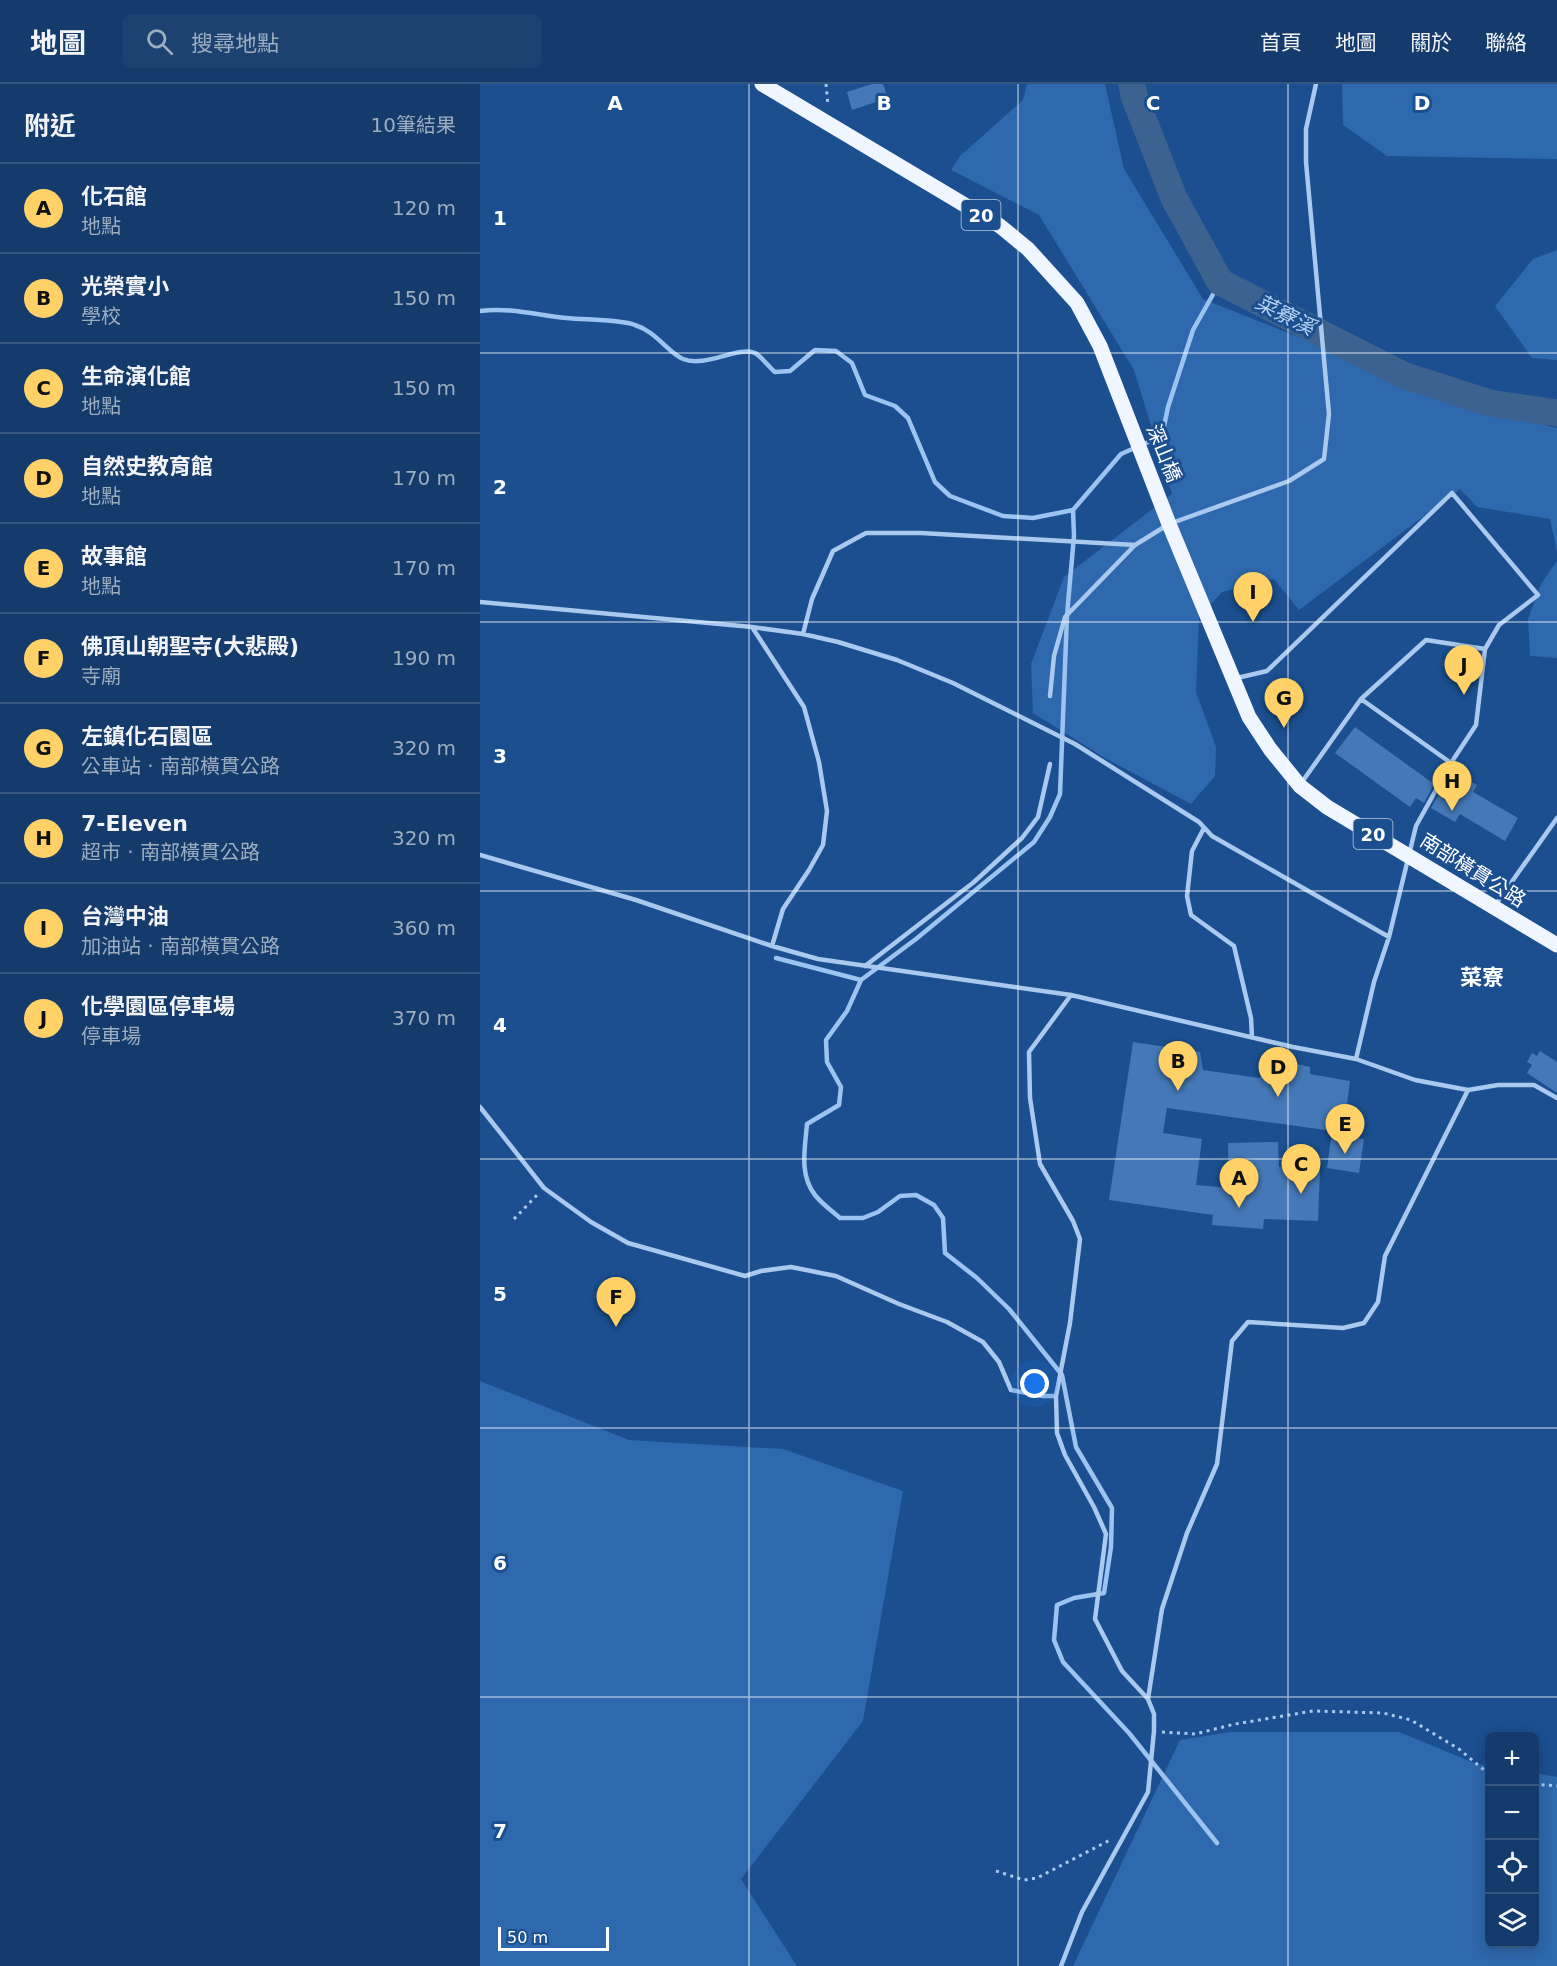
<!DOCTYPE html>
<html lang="zh-TW">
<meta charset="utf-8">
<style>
body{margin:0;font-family:"DejaVu Sans","Noto Sans TC",sans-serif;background:#1d4271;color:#f1f3f6}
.controls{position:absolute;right:18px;bottom:18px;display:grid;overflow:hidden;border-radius:9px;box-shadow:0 3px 15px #0003}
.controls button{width:54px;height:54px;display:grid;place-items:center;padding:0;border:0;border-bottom:2px solid #33557e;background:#143b6b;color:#f1f3f6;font:30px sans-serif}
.scale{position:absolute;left:18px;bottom:15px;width:111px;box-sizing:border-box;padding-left:6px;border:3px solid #fff;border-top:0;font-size:16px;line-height:21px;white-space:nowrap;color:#fff;-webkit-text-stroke:4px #1b4f8f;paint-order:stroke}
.you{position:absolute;left:555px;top:1300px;width:21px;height:21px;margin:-15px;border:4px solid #fff;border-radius:50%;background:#1a73e8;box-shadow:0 0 0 9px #1a73e833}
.badge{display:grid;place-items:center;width:39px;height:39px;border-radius:50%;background:#ffd166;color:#111;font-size:20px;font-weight:700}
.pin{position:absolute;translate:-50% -50px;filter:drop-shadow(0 2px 3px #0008)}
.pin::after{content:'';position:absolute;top:32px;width:21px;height:18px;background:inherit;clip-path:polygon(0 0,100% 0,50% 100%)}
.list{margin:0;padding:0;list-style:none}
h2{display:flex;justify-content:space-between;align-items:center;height:78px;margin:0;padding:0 24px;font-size:26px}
h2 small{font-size:20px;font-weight:400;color:#9dadc1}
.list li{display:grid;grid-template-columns:39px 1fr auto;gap:18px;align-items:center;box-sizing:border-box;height:90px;padding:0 24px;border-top:2px solid #33557e}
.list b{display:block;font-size:22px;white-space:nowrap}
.list p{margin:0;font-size:20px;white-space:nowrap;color:#9dadc1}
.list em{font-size:20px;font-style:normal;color:#9dadc1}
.icon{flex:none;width:33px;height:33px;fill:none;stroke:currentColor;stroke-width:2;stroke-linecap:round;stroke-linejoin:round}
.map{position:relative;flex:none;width:1077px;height:1882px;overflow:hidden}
header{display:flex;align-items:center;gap:36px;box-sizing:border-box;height:84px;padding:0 30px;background:#143b6b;border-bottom:2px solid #33557e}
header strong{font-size:28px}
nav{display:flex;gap:33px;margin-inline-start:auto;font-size:21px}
.search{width:420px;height:54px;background:#1d4271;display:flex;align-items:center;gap:15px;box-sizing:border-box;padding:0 21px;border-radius:9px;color:#9dadc1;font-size:22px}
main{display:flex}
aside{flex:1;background:#143b6b}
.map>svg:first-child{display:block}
.green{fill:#2e69ad}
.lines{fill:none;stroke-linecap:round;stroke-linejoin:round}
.stream{stroke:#9cc4f0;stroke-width:4.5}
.river{stroke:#3c6290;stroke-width:27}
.building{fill:#4478b7}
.path{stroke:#a9c9ee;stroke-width:3;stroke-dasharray:3 4.5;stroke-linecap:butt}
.lane{stroke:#a9c9ee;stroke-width:4.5}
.primary{stroke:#f0f6ff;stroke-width:15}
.grid{fill:none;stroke:#fff;stroke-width:1.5;stroke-opacity:0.55}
.labels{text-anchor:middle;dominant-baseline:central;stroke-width:6;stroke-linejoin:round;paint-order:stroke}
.shield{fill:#1b4f8f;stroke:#bbcadd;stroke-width:1.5}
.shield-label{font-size:18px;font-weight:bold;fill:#fff}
.street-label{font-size:20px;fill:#fff;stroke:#1b4f8f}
.water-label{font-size:21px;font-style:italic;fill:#b5d3f5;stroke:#1b4f8f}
.quarter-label{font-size:22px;font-weight:bold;fill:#fff;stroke:#1b4f8f}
.grid-label{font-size:20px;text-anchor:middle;font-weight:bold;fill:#fff;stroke:#1b4f8f;stroke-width:6;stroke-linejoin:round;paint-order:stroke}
</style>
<header>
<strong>地圖</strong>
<div class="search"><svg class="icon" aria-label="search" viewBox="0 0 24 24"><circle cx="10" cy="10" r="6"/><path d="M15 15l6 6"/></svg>搜尋地點</div>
<nav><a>首頁</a><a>地圖</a><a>關於</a><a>聯絡</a></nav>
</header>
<main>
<aside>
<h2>附近<small>10筆結果</small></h2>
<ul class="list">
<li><span class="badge">A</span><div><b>化石館</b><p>地點</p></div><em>120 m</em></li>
<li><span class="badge">B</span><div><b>光榮實小</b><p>學校</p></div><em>150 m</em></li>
<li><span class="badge">C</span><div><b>生命演化館</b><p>地點</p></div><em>150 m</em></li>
<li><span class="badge">D</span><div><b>自然史教育館</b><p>地點</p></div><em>170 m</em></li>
<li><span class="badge">E</span><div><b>故事館</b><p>地點</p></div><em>170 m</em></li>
<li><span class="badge">F</span><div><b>佛頂山朝聖寺(大悲殿)</b><p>寺廟</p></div><em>190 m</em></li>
<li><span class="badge">G</span><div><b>左鎮化石園區</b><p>公車站 · 南部橫貫公路</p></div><em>320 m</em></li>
<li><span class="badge">H</span><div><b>7-Eleven</b><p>超市 · 南部橫貫公路</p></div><em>320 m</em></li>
<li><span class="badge">I</span><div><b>台灣中油</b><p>加油站 · 南部橫貫公路</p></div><em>360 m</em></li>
<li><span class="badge">J</span><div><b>化學園區停車場</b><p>停車場</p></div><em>370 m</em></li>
</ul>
</aside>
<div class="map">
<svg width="1077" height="1882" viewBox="0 0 1077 1882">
<rect width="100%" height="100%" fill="#1b4f8f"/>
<path class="green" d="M547,0H625L644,85L723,215L861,270L946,311L1077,344V468L1070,435L997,423L980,405L819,526L794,495L742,508L719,533L716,608L736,663L735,692L711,720L625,674L553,629L551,580L584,493L692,410L654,286L559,131L471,86L480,72L543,16Z
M862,0H1077V75L907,72L863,41Z
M1077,166V276L1052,274L1015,222L1053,175Z
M1077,477V574L1050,572L1048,535L1061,500Z
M0,1297L149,1356L303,1365L423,1407L383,1637L261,1795L317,1882H0Z
M750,1648H919L997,1680L1009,1682L1010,1860H1054L1055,1689L1077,1693V1882H593L700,1656Z"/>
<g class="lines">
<path class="stream" d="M0,227C29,223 57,231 86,234C106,236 138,235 155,241C177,248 187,268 203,275C225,284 258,262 275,269C282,273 289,283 295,288L310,287L335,266L356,267L372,279L385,311L415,322L428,334L455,398L470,412L523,432L553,434L593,426
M296,874L381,896
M737,1759L649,1649L583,1578L574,1556L577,1521L594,1514L624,1509L631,1463L632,1424L596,1363L582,1291L529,1225L497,1194L465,1169L463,1134L454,1121L436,1111L420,1112L398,1128L383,1134H360C352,1127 342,1120 335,1111C319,1091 325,1064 327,1040L359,1021L361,1003L347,978L346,956L367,927L381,896L436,855L554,758L570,733L580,710L587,531L594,452L593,426L641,370L682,352L688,323L713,246L740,198"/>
<path class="river" d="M652,0L654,12L694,114L740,198L923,291L1010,319L1077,329"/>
</g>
<path class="building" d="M392,0H403L408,14L372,26L367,8Z
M875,643L954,700L944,719L936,714L930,723L855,669Z
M975,689L997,701L993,708L1038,734L1025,757L980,730L975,738L951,724L962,705L964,707Z
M653,958L720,968L723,986L779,994L794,975L830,983V990L870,997L863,1052L884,1055L879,1089L847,1084L852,1047L687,1024L683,1049L722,1055L716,1101L749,1104L748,1059L798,1058L799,1083L840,1085L838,1137L784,1135L783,1145L732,1141L733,1131L629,1116Z
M1060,967L1077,978V1009L1047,989L1052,981L1047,978L1052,969L1057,972Z"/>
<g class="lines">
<path class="path" d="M346,0L348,22
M34,1135L59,1109
M682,1648L715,1650L755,1640L833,1627L903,1629L931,1636L979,1665L1010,1691
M1054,1700L1077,1702
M516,1787L544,1796L557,1794L632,1755"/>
<path class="lane" d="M0,518L272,543L323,550L358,558L417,576L473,599L595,660L719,738L732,752L909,853
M272,543L324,623L339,678L347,727L343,761L329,786L303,825L292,862
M323,550L332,515L353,467L386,449H441L655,461
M757,594L787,587L972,409L1058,511L1019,541L1005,565L996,641L971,679L936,742L909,853L894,898L876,975
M570,612L574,572L585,533L655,461L689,440L809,397L844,375L849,330L826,78V45L836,0
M881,615L971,679
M822,698L881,615L946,556L1005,565
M724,744L712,767L707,812L711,831L754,862L771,934L772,953
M0,771L156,816L292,862L338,875L591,911L813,963L876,975L935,996L988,1006L1018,1001H1054L1077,1014
M1016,820L1077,734
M385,882L494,798L542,754L558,733L570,680
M0,1023L64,1104L111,1138L148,1159L265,1192L281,1187L311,1183L356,1192L419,1220L467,1238L503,1258L519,1278L531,1306L563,1312H576
M668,1615L682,1525L707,1449L737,1380L752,1257L768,1238L863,1244L884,1239L898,1218L905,1172L988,1006
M581,1882L602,1828L668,1708L674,1647V1630L668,1615L642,1587L615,1535L626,1450L614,1423L585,1371L577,1349L576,1312L590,1239L600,1155L593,1137L560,1080L550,1014L549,968L591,911"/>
<path class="primary" d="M282,0L520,142L548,165L597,219L620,262L689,440L769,633L790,665L820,702L847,723L1077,861"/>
</g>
<path class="grid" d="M269,0V1882M538,0V1882M808,0V1882M0,269H1077M0,538H1077M0,807H1077M0,1075H1077M0,1344H1077M0,1613H1077"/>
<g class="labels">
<g class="shield">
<rect x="481.5" y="116" width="39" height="30" rx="4.5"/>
<rect x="873.5" y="735" width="39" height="30" rx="4.5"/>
</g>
<g class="shield-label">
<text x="501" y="131">20</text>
<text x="893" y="750">20</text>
</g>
<g class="street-label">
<text transform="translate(684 369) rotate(68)">深山橋</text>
<text transform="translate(993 786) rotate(32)">南部橫貫公路</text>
</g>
<g class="water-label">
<text transform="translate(805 231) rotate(27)">菜竂溪</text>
</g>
<g class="quarter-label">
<text x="1002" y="893">菜寮</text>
</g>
</g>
<g class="grid-label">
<text x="135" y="26">A</text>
<text x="404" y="26">B</text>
<text x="673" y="26">C</text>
<text x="942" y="26">D</text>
<text x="20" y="141">1</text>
<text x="20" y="410">2</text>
<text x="20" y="679">3</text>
<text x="20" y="948">4</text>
<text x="20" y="1217">5</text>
<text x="20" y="1486">6</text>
<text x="20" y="1754">7</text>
</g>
</svg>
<div class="controls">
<button>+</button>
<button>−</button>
<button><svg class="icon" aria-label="locate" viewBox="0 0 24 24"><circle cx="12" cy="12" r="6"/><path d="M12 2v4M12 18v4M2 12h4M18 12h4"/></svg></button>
<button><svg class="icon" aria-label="layers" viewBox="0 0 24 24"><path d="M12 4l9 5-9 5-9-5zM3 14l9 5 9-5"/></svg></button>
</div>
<div class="scale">50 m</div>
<div class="you"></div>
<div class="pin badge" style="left:759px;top:1124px">A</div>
<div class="pin badge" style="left:698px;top:1007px">B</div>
<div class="pin badge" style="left:821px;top:1110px">C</div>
<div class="pin badge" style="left:798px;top:1013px">D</div>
<div class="pin badge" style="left:865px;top:1070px">E</div>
<div class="pin badge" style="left:136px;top:1243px">F</div>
<div class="pin badge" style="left:804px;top:644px">G</div>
<div class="pin badge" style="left:972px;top:727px">H</div>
<div class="pin badge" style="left:773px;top:538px">I</div>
<div class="pin badge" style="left:984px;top:611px">J</div>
</div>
</main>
